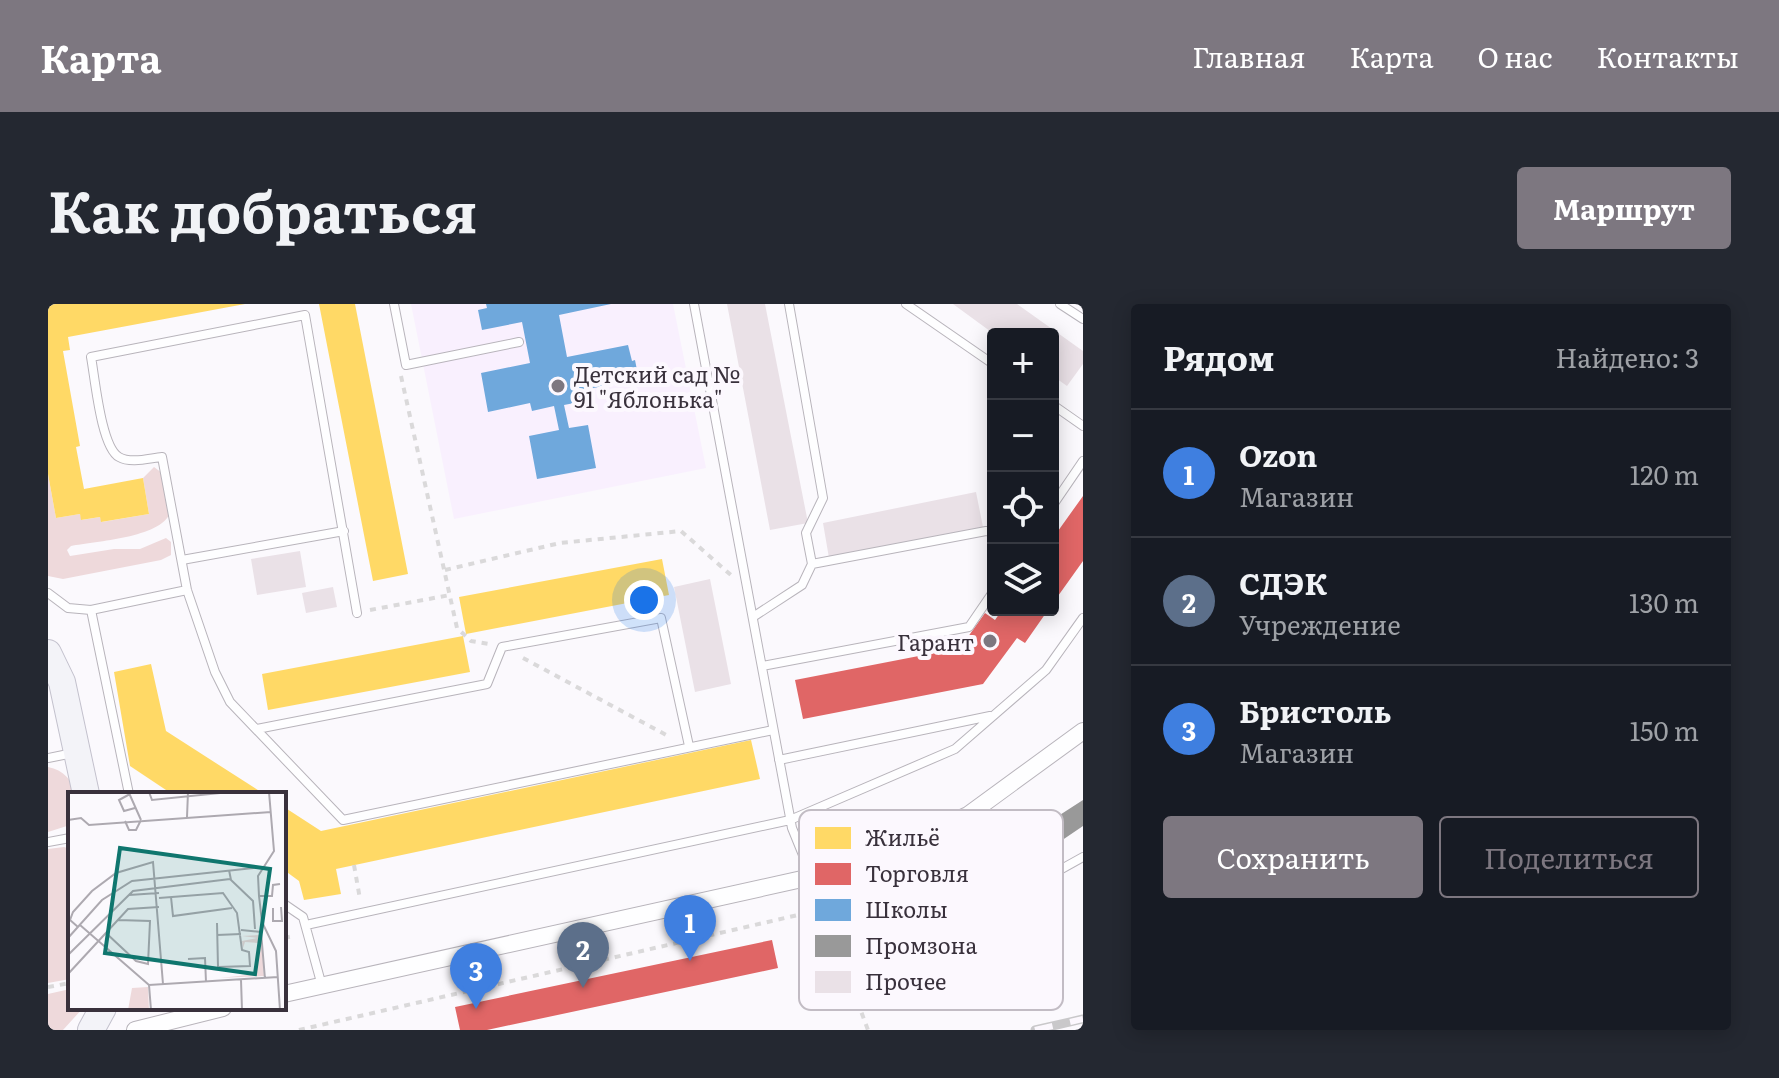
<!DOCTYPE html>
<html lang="ru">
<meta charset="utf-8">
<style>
body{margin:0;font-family:Literata,serif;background:#242831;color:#f1f3f6}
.controls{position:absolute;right:24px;top:24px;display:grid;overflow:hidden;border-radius:8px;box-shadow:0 4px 20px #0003}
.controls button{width:72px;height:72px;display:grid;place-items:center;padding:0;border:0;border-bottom:2px solid #363941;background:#171b24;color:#f1f3f6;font:40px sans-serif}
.you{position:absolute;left:596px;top:296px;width:28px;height:28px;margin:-20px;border:6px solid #fff;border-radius:50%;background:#1a73e8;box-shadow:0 0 0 12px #1a73e833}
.badge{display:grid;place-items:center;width:52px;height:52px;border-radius:50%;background:#7d7780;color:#fff;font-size:26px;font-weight:700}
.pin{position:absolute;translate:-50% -66px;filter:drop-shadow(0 2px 4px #0008)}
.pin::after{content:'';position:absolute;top:42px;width:28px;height:24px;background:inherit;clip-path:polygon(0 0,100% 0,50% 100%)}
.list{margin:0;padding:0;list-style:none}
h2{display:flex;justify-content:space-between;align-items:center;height:104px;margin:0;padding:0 32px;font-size:34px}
h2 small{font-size:26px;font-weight:400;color:#9ea1a6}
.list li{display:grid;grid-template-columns:52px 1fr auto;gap:24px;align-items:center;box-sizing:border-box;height:128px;padding:0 32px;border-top:2px solid #363941}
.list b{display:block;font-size:30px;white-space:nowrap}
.list p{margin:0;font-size:26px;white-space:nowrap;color:#9ea1a6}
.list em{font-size:26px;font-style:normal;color:#9ea1a6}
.actions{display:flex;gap:16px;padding:24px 32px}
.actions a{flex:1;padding:18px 0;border:2px solid #7d7780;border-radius:8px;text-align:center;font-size:28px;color:#7d7780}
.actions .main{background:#7d7780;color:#fff}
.icon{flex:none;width:44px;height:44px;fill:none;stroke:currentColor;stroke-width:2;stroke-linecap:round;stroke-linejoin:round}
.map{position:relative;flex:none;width:1035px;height:726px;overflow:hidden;border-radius:8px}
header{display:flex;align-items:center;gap:48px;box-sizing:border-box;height:112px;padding:0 40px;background:#7d7780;color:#fff}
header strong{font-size:38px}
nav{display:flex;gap:44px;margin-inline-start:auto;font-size:28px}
.intro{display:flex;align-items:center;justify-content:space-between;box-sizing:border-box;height:192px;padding:0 48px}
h1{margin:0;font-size:56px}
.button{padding:20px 36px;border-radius:8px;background:#7d7780;color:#fff;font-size:28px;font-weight:700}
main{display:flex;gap:48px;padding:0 48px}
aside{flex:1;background:#171b24;border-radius:8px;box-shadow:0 4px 20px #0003}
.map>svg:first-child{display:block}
.built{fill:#f9f0fe}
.green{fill:#eed9db}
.homes{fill:#ffd966}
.shops{fill:#e06666}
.schools{fill:#6fa8dc}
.industry{fill:#999}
.building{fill:#eae1e7}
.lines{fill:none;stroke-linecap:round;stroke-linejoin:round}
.lane-casing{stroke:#b8b4bb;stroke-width:10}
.street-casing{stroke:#b8b4bb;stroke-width:18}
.primary-casing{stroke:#c3c1cd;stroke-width:28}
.path{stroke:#dad9da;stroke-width:4;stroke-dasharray:6 6;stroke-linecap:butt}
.lane{stroke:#fefeff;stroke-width:8}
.street{stroke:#fefeff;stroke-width:16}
.primary{stroke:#f3f3f8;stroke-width:26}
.rail-casing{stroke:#c9c8ca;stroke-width:9}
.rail{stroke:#fcf8fe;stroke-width:6;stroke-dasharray:18;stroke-linecap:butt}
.poi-dot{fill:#7d7780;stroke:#fcf8fe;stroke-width:3}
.labels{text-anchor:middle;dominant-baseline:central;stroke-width:8;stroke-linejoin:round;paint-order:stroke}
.poi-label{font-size:22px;fill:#39313c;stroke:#fcf8fe;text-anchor:start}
.inset-road{fill:none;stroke:#ada9b0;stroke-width:2}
.view{fill:#0f766e;fill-opacity:0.15;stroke:#0f766e;stroke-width:4}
.inset-edge{fill:none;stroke:#39313c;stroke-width:4}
.key{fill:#fcf8fe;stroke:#c2bcc4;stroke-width:2}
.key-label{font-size:22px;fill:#39313c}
</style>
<header>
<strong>Карта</strong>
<nav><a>Главная</a><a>Карта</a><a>О нас</a><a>Контакты</a></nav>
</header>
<div class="intro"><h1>Как добраться</h1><a class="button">Маршрут</a></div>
<main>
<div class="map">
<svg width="1035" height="726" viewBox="0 0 1035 726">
<rect width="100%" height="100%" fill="#fbf9fd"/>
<path class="built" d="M363,0H625L658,164L406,215Z"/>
<path class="green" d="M106,163L114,169L122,209C112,234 48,237 23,242L19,246L22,252L66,245H92L118,234L123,238V251L113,256L15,275L0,272V170L8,214L32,210L34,216L52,213L54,218L101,210L95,174Z
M0,463C16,466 23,476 30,490H22V521L0,528Z
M16,543L22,545V675L0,679V545Z
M22,685V704H35L15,726H0V690Z"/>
<path class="homes" d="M0,0H197L20,33L22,46L15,47L32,142L28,143L36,185L95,174L101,210L53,218L52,213L33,216L32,210L8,214L0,170Z
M271,0H307L360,270L325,277Z
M614,255L621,291L418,330L411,293Z
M415,332L422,368L220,406L214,370Z
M103,360L118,427L216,490H124L82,462L66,368Z
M703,436L712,475L288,565L293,590L256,596L251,577L236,566V503L273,527Z"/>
<path class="shops" d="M1035,192V257L1005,299V234Z
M954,306H1000L977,339L969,334L935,380L755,415L747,376L912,344L937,309L947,316Z
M724,636L730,664L439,726H412L407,703Z"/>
<path class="schools" d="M438,0H563L511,11L519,53L580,41L584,57L587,56L591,76L545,84L547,95L516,101L521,124L540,121L548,164L489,175L481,132L511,126L506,102L484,107L482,99L440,108L433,69L482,59L474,18L434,26L430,6L439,4Z"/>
<path class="industry" d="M1035,496V522L963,571L884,609L887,614L811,650L799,625L956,547Z"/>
<path class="building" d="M679,0H717L760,219L722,226Z
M905,0H969L1035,47V60L1019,82L1005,72V30H946Z
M928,188L935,223L781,254L775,219Z
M252,247L258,283L209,291L203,255Z
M662,275L683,380L647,388L626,283Z
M285,283L289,303L258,309L254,289Z"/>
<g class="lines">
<defs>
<path id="lane" d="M346,0L358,61L471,38
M646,0L744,524L777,605L795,662L812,663L949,601L1035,553
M741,0L775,194L758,229L764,260L938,227L945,228
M858,0L945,60
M1012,0L1035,15
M1005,101L1035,122
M1005,201L1035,157
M134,256L296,227
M0,289L20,304L43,306L139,286
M43,306L81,490
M309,309L257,11L43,53C47,74 53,143 71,153C83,160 102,154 114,153L139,286L167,368L182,398L295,516L725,426
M705,313L754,281L764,260
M714,362L921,323L945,288
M209,425L439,380L454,343L613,314L641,442
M0,454L25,449
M731,456L942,412
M0,538L22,534
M236,600L255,613L274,682
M258,621L742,516L907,445L998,366L1035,314"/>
<path id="street" d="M236,690L763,573L871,534L920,511L1035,427
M87,726L175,704"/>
<path id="primary" d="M0,349L14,378L38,490
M43,726L55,704"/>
</defs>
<use href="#lane" class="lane-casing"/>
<use href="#street" class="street-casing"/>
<use href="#primary" class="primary-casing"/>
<path class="path" d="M353,72L409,324L423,337L441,340
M397,266L512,239L633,227L684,272
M322,306L402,291
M475,354L622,433
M306,561L312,595
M236,634L246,632
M801,675L820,726
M0,683L22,679
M251,726L763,608"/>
<use href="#lane" class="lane"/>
<use href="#street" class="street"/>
<use href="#primary" class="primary"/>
<defs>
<path id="rail" d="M987,726L1035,715"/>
</defs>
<use href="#rail" class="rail-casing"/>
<use href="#rail" class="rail"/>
</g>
<g class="poi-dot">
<circle cx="510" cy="82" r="8"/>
<circle cx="942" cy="337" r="8"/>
</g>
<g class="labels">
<g class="poi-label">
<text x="526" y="69">Детский сад №<tspan x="526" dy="25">91 "Яблонька"</tspan></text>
<text x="926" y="337" text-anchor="end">Гарант</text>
</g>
</g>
<g transform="translate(20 488)">
<rect width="218" height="218" fill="#fbf9fd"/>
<path d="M193,143L196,184L152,186L189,182L190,151L177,150L175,156L174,149L189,146L174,144ZM80,195L81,218H60L64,196Z" fill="#eed9db"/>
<path class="inset-road" d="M81,0L84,8L162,0M201,0L206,59L190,84L191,104L194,130L208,159L212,218M61,1L73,28M62,2L51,8L56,19L67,16M119,25L120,0M0,28L13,26L21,33L203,20M57,29L61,38H68L73,28M161,78L163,88L185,109L187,137M61,103L91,101M191,104H204L205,93L212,92M103,105L105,124L164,116M91,106L155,101L169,121L174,158L181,160L182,174L150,175L149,131M205,116V129H214L213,115M12,133L81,193L210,185M10,135L2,128L5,120L24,99L48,81L85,70L95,192M173,138L193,140L197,187M38,141L68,169L80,172L82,129L50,128M149,143L173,142M0,146L34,108L64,89L194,75M0,163L65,99L162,87M120,167L137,166L138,190M0,182L60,117L91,115M173,188L174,218M81,193L83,218M218,218V145"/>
<path class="view" d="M52,56L202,77L187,182L37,161Z"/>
<rect width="218" height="218" class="inset-edge"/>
</g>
<rect x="751" y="506" width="264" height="200" rx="12" class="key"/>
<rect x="767" y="523" width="36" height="22" fill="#ffd966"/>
<rect x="767" y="559" width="36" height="22" fill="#e06666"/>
<rect x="767" y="595" width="36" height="22" fill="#6fa8dc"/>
<rect x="767" y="631" width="36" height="22" fill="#999"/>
<rect x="767" y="667" width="36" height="22" fill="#eae1e7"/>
<g class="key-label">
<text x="817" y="542">Жильё</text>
<text x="817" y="578">Торговля</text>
<text x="817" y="614">Школы</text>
<text x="817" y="650">Промзона</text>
<text x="817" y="686">Прочее</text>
</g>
</svg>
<div class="controls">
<button>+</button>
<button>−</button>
<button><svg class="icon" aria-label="locate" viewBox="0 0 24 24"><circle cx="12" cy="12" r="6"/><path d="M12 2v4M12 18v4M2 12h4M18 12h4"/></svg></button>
<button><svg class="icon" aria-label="layers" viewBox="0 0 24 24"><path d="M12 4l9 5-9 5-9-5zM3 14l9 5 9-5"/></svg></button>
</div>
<div class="you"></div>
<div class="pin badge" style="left:642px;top:657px;background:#3f7fe0">1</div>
<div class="pin badge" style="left:535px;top:684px;background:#5c6f8a">2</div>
<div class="pin badge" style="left:428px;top:705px;background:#3f7fe0">3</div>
</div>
<aside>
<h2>Рядом<small>Найдено: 3</small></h2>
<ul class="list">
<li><span class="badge" style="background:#3f7fe0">1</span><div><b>Ozon</b><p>Магазин</p></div><em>120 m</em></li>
<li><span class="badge" style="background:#5c6f8a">2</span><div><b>СДЭК</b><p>Учреждение</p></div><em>130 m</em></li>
<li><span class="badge" style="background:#3f7fe0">3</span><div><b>Бристоль</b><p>Магазин</p></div><em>150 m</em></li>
</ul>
<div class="actions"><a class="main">Сохранить</a><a>Поделиться</a></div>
</aside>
</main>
